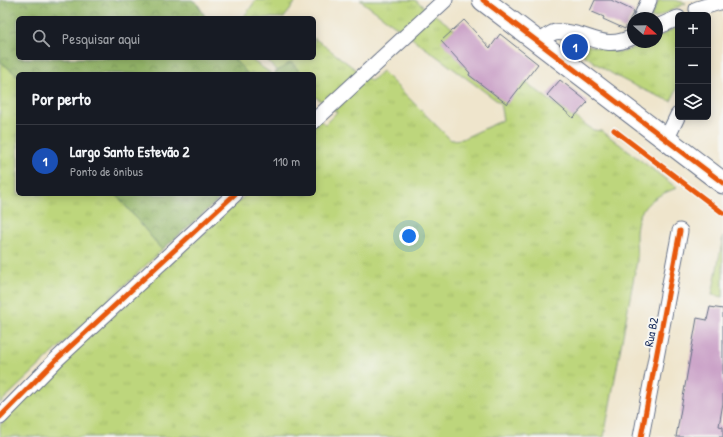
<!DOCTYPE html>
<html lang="pt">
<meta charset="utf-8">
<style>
body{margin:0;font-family:"Patrick Hand",sans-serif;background:#242831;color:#f1f3f6}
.controls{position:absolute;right:12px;top:12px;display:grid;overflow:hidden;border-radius:6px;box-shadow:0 2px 10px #0003}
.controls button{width:36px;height:36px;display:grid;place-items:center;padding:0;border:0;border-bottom:1px solid #363941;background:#171b24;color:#f1f3f6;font:20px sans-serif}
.compass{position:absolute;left:627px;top:12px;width:36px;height:36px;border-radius:50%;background:#171b24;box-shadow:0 2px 10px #0003;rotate:110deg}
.you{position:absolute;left:409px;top:236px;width:14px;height:14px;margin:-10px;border:3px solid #fff;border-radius:50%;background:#1a73e8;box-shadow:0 0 0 6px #1a73e833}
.badge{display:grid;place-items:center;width:26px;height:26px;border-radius:50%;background:#0b8043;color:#fff;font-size:13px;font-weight:700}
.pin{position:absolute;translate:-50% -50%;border:2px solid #fff;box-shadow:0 1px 4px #0006}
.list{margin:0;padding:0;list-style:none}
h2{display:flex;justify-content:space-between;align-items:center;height:52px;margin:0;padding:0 16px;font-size:17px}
h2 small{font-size:13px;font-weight:400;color:#9ea1a6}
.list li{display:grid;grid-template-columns:26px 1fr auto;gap:12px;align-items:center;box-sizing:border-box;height:72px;padding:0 16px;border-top:1px solid #363941}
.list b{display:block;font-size:15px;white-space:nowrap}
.list p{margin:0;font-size:13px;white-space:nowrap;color:#9ea1a6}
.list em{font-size:13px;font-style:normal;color:#9ea1a6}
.icon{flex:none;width:22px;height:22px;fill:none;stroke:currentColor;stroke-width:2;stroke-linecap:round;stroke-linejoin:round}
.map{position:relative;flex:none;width:723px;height:437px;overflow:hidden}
.search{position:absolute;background:#171b24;box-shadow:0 2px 10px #0003;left:16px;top:16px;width:300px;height:44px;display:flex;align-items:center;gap:10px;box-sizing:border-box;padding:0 14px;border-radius:6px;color:#9ea1a6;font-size:15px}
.panel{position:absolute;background:#171b24;box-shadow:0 2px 10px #0003;left:16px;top:72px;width:300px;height:124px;border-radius:6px}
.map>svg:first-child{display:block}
.grass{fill:url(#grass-tufts);stroke:#6c826c}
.forest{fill:url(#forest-crowns);stroke:#587364}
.building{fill:#caa1c7}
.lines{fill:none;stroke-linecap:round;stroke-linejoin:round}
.street-casing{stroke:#656f84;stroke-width:17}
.secondary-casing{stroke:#656f84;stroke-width:23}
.street{stroke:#fff;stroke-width:15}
.secondary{stroke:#fff;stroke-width:21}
.cycleway-casing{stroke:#f6f6f2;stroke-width:8}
.cycleway{stroke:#e8590c;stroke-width:5}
.labels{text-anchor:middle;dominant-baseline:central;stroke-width:4;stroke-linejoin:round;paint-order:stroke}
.street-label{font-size:12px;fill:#1b2f5e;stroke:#f6f6f2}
</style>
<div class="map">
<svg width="723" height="437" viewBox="0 0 723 437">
<defs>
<pattern id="grass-tufts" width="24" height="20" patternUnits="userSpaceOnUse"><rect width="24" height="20" fill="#bdd67b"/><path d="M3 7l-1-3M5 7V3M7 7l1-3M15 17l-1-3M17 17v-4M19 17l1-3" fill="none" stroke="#a2b86d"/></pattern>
<pattern id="forest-crowns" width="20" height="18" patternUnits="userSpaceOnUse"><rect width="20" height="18" fill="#96b76b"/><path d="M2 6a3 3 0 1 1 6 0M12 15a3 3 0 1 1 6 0" fill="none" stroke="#7a955b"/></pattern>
</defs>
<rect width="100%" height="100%" fill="#f6f6f2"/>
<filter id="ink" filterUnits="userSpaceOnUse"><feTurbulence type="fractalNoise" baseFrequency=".025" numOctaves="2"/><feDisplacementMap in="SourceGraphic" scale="8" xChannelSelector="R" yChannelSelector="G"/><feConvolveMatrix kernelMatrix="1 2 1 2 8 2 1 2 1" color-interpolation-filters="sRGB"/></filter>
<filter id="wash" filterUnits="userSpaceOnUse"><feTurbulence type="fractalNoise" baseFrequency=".012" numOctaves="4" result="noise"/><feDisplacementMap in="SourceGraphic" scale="16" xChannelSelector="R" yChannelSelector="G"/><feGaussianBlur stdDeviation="0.9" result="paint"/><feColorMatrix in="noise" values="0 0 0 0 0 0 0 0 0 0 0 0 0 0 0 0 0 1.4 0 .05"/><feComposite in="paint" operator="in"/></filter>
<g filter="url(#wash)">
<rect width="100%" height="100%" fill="#efe5cc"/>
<path class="grass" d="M256,0H297L284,18H243Z
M360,0H415L563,110L567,111L593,130L602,131L677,188C651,197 635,209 636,238C636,246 637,253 637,260L604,437H0V425L28,393L247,194H314V116L325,124L337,112L314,96V74C307,74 290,76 284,74C278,72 268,64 267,58H314V38L371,81L382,71L451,140L462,139L503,120L500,103Z
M659,0H674L686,3L656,18H650Z
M678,27V87L671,101C644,91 619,79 595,63C589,58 581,54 575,48V46L577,43L618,52H624L645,42H657V37Z
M214,58H255L253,61L272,74H217Z
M0,61L18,76V194H116L162,250L0,403Z
M723,237V297L712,295Z"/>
<path class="forest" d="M0,0H192L197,3L206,18H18V58H233L248,74H18V76L0,61Z
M291,62L302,74H273Z
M116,194H225L162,250Z"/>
<g id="blocks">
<path class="building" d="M595,0H611L634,11L625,29L603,19L604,17L590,11Z
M464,20L490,48L500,34L538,64L507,104L469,75L470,73L441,41Z
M560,80L588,102L573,118L547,95Z
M710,307L723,309V403L719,426L723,427V437H676L697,318L707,320Z"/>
</g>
</g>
<g filter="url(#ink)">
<use href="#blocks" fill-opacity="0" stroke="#656f84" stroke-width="1"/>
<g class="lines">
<defs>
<path id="street" d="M697,9L723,1
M641,18L649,0
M657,27L678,18
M539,42C544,39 550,33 555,32C557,31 562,32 564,32C592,34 603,51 633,37
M314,121L445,0
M666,140L678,115
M0,417L57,359L235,194
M641,437L680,231"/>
<path id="secondary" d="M483,0L723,183"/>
</defs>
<use href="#street" class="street-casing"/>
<use href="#secondary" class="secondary-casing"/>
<use href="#street" class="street"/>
<use href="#secondary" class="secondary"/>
<defs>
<path id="cycleway" d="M483,0L723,183
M614,130L723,213
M0,417L57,359L235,194
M641,437L680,231"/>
</defs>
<use href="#cycleway" class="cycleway-casing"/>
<use href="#cycleway" class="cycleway"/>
</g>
</g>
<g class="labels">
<g class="street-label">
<text transform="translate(651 332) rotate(-79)">Rua B2</text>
</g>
</g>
</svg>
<div class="controls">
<button>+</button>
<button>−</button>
<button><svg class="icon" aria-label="layers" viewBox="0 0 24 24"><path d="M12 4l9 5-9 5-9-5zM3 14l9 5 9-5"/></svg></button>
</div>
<svg class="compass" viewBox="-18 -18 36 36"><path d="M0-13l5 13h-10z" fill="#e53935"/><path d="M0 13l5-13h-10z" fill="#9ea1a6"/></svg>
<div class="you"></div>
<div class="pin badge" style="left:575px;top:47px;background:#1a4fb4">1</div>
<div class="search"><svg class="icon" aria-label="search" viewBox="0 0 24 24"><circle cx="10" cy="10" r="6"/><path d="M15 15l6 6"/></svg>Pesquisar aqui</div>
<section class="panel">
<h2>Por perto<small></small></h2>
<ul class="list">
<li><span class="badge" style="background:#1a4fb4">1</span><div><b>Largo Santo Estevão 2</b><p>Ponto de ônibus</p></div><em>110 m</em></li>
</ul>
</section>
</div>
